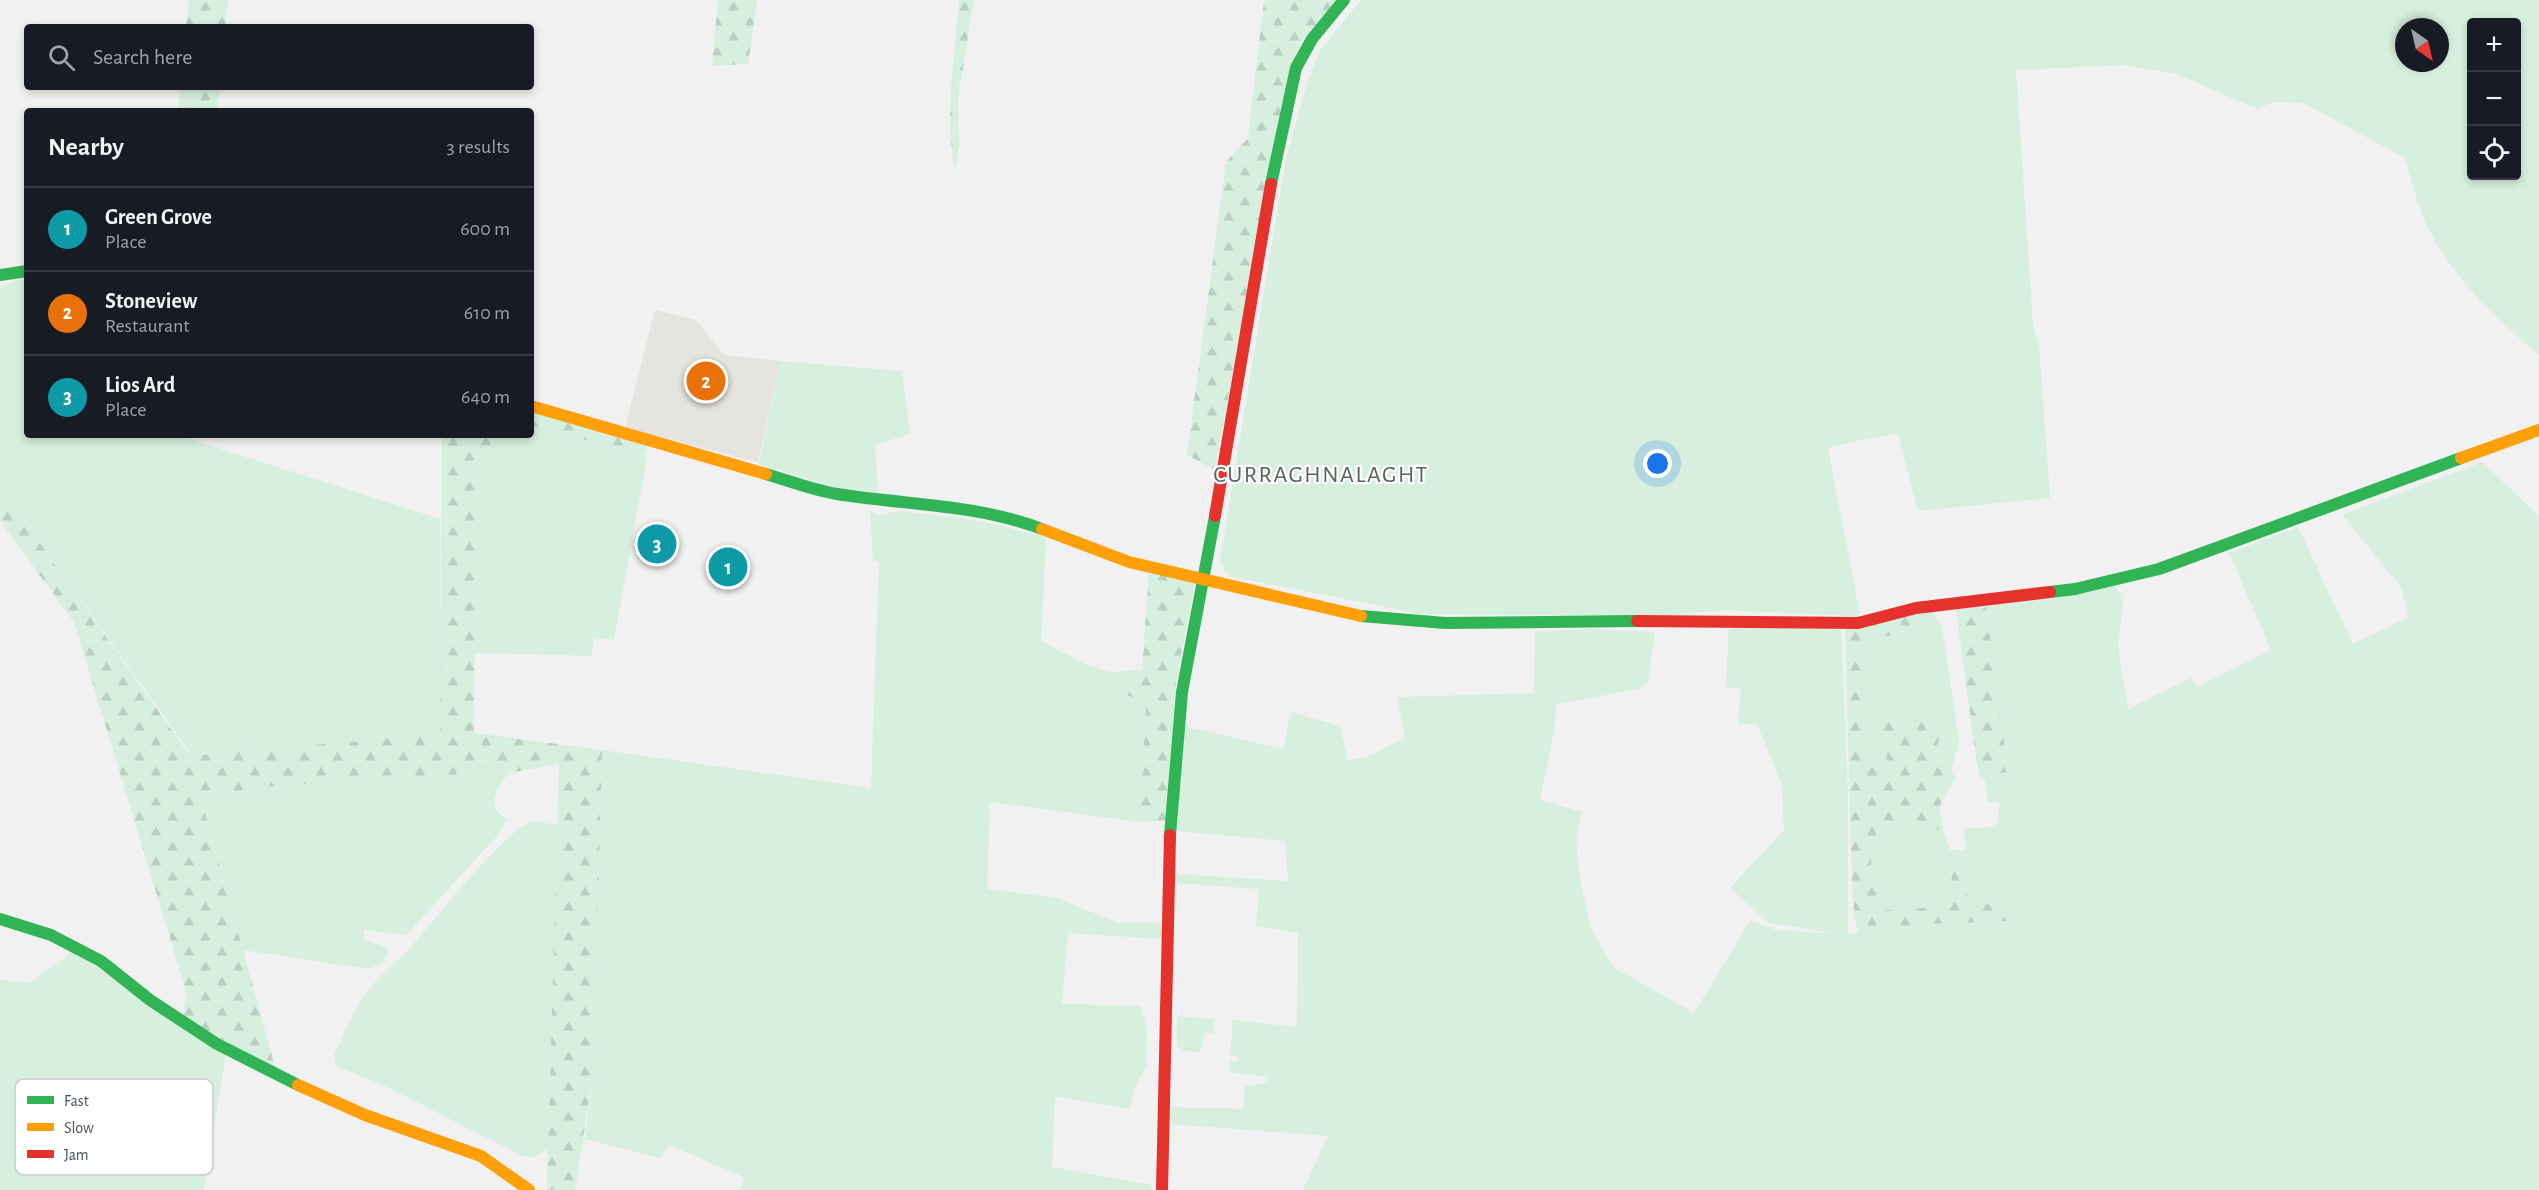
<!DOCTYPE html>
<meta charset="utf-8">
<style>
body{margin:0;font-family:"Alegreya Sans",sans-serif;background:#20242c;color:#f1f3f6}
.controls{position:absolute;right:18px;top:18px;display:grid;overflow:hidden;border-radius:6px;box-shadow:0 3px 9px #0003}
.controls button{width:54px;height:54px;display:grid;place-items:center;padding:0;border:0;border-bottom:2px solid #363941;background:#171b24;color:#f1f3f6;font:30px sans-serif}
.compass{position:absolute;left:2395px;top:18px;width:54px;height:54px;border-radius:50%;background:#171b24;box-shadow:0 3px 9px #0003;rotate:146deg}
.you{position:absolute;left:1658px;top:464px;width:21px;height:21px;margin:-15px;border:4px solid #fff;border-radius:50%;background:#1a73e8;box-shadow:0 0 0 9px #1a73e833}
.badge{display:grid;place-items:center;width:39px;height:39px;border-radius:50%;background:#838b91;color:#fff;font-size:20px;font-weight:700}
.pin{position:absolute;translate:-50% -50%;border:3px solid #fff;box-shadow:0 2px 6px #0006}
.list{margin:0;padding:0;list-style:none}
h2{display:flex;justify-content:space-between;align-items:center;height:78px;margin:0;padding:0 24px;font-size:26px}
h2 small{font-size:20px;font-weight:400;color:#9ea1a6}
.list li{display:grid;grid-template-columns:39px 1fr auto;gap:18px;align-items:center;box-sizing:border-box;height:84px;padding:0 24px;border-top:2px solid #363941}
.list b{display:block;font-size:22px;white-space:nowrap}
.list p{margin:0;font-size:20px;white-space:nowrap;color:#9ea1a6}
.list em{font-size:20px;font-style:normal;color:#9ea1a6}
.icon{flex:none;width:33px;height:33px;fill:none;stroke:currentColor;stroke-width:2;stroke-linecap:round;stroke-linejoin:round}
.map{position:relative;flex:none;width:2539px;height:1190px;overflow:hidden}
.search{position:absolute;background:#171b24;box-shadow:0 3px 9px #0003;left:24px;top:24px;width:510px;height:66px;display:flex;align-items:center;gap:15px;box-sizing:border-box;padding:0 21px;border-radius:6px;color:#9ea1a6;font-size:22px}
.panel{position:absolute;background:#171b24;box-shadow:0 3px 9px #0003;left:24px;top:108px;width:510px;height:330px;border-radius:6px}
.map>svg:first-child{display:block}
.commercial{fill:#e6e4df}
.grass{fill:#d6efde;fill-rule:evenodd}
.forest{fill:url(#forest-firs)}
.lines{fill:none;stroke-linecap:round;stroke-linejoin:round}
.fast{stroke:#30b455;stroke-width:12}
.slow{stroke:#ff9f0a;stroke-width:12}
.jam{stroke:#e5322d;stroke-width:12}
.labels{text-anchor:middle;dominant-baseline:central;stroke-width:4.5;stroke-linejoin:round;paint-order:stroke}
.quarter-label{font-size:24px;letter-spacing:1.5px;fill:#5c6164;stroke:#fff}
.key{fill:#fff;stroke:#c8ccce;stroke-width:1.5}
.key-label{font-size:16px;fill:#48545d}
</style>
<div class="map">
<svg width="2539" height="1190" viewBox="0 0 2539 1190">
<defs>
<pattern id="forest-firs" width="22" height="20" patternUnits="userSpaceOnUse" patternTransform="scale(1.5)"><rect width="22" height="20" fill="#d6efde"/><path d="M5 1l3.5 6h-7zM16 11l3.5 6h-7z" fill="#b9cfc1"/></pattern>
</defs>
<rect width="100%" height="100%" fill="#f1f1f1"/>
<path class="commercial" d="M655,310L696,320L724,355L780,361L758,462L625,428Z"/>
<path class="grass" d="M1361,0H2539V355C2492,315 2447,273 2422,215C2415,197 2411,176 2405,158L2303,103L2273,102L2257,109L2177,74L2125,65L2016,70L2033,325L2039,345L2050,498L1918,511L1898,434L1859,440L1828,448L1860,615L1854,616L1726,610L1658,616L1421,614L1233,577L1225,572L1220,561L1286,158L1307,83L1320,50ZM2472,22H2516V176H2472ZM2404,27H2440V63H2404Z
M27,279V435H177L440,519L441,734L190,756L188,750L0,486V288L13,281Z
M780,361L902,371L910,434L875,445L878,493L835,487L759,464Z
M531,425L647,457L614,640L594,638L591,656L474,653L477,445H491L498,435H531Z
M2482,462L2539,516V1190H1303L1328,1136L1170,1124L1168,1107L1243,1109L1245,1086L1267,1083V1077L1229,1072L1230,1061L1237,1062L1238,1056L1230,1055L1233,1020L1297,1027L1298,933L1256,926L1259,889L1175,883L1176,874L1288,881L1285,841L1177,831L1183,726L1283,749L1291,712L1340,726L1348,761L1372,755L1405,738L1397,697L1534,693L1535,632L1590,629L1655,632L1648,682L1639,689L1556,704L1555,727L1540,800L1582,812L1576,839L1580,880L1591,929L1613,967L1694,1013L1750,921L1777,930L1842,934L1769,923L1730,888L1784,830L1782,786L1757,724L1738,723L1741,689L1726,687L1729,622L1841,623L1848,798V934L1928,924L2010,921L2011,905L1973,904L1967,894L1961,850L1966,849L1964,829L1992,827L1998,823L1999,802H1988L1985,779L1979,776V770L1987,775L2008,772L1986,607L2116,586L2118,592L2124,594L2118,647L2128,709L2191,678L2197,687L2271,650L2229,553L2298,527L2353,644L2409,617L2401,587L2342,515Z
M870,511L880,515L898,511L970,519L1046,537L1041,641L1085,664L1110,672L1124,693L1146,705L1140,822L990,802L987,889L1057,898L1119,923L1165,922L1162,939L1068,933L1062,1004L1141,1006L1147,1030L1146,1068L1136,1084L1129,1109L1055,1096L1052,1167L1152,1185L1151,1190H738L746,1178L669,1145L661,1158L585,1139L594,1068L602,750L871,788L879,562L873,560Z
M1934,616L1942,626L1959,742L1951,771L1936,748L1942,730L1933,716L1918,720L1891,719L1886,768L1882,772L1873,765L1867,742L1862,646L1867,641L1898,634Z
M461,768H502L509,773C496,788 485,808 507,819L498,835L406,935L364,930V940L387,947L388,955L381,964L368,969L243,950L199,791L233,789L234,793L250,788L460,774Z
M533,821L558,825L549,1148L534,1157L523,1156L381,1084L340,1068L335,1063L334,1056C344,1033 355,1007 371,987C382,973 397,962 410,948C432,924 508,826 533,821Z
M1883,821C1907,823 1917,832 1943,829L1950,851L1953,906L1871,911L1879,888C1866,865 1871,844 1883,821Z
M72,952L106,970L226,1053L204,1190H0V980L30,983Z
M1177,1016L1215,1019L1213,1033H1204L1202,1047L1198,1052L1184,1051L1177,1046Z"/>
<path class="forest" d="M189,0H228L225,27H186Z
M718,0H757L748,64L712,66Z
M959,0H974L958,98L959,148L956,171C943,137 956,40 959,0Z
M1264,0H1338L1304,37L1290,72L1276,131L1215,470L1187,455L1226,162L1248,138Z
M180,87H220L217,111H178Z
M531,411L648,446L645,456L531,425Z
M442,435H498L491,445L477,446L474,733L602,750L594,1068L575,1190H547L559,764L509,773L502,768H461L460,774L250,788L234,793L233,789L199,791L277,1074L182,1021L187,994L74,622L0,521V486L190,756L440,734Z
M1149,572L1189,580L1194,585L1175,688L1171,820L1140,822L1146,705L1124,693L1110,672L1142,670Z
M1986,607L2008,772L1987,775L1979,770L1976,759L1956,610Z
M1933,610L1934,616L1897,634L1867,641L1862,646L1867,742L1873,765L1882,772L1886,768L1887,756L1877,744L1882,730L1891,719L1918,720L1933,716L1945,723L1936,748L1955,777C1953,789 1941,795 1940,808C1939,814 1942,822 1943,829C1917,832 1907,823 1882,821C1871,844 1866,865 1879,888L1871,911L1953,906L1950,851L1961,850L1967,894L1973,904L2011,905L2010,921L1928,924L1859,934L1854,916L1852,880L1845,626Z"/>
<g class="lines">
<path class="fast" d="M1271,184L1296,68L1312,39L1344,0
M0,275L27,271
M766,474C789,481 813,490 837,494C906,505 976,504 1042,529
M2050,592L2075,589L2159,569L2461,458
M1361,616L1445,623L1637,621
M1170,835L1182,692L1215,516
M0,919L51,935L101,961L150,1000L217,1044L298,1085"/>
<path class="slow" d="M531,406L766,474
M2461,458L2539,430
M1042,529L1129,562L1361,616
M298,1085L365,1115L481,1156L529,1190"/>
<path class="jam" d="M1215,516L1271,184
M1637,621L1858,623L1916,608L2050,592
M1162,1190L1170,835"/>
</g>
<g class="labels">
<g class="quarter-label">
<text x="1321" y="475">CURRAGHNALAGHT</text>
</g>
</g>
<rect x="15" y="1079" width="198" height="96" rx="9" class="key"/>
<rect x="27" y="1096" width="27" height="8" fill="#30b455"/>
<rect x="27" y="1123" width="27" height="8" fill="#ff9f0a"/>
<rect x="27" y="1150" width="27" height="8" fill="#e5322d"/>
<g class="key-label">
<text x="64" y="1106">Fast</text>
<text x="64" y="1133">Slow</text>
<text x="64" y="1160">Jam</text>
</g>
</svg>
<div class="controls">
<button>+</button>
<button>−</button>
<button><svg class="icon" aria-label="locate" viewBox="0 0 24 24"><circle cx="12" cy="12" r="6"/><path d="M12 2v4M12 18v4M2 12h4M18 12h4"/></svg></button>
</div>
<svg class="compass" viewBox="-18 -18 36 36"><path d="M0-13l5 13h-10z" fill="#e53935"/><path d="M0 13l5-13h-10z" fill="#9ea1a6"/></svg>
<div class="you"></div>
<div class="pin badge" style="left:728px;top:567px;background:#0f9aa8">1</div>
<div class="pin badge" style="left:706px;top:381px;background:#e8710a">2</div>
<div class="pin badge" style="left:657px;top:544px;background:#0f9aa8">3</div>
<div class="search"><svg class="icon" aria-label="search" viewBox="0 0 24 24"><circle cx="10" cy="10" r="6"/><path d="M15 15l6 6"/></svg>Search here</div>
<section class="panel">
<h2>Nearby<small>3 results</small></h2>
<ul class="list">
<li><span class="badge" style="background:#0f9aa8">1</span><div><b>Green Grove</b><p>Place</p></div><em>600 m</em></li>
<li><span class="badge" style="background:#e8710a">2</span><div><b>Stoneview</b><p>Restaurant</p></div><em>610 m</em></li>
<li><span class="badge" style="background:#0f9aa8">3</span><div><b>Lios Ard</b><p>Place</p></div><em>640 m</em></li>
</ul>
</section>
</div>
